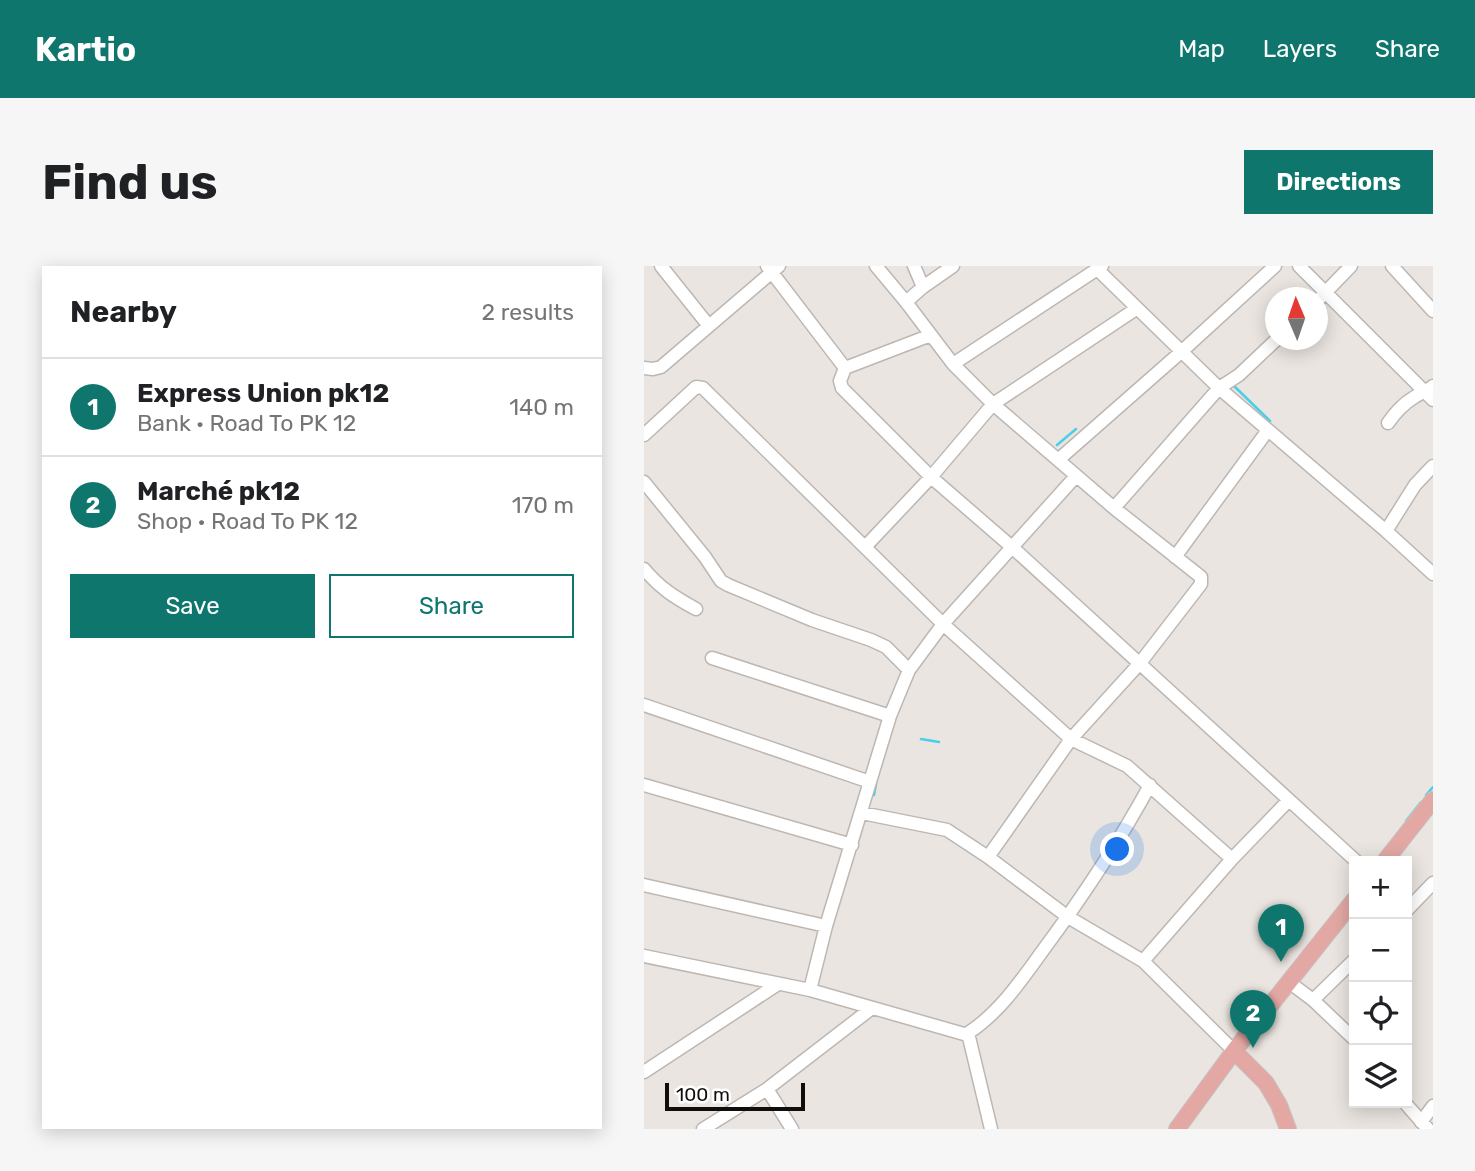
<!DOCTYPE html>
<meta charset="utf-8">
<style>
body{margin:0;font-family:Rubik,sans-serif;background:#f6f6f6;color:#202124}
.controls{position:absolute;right:21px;bottom:21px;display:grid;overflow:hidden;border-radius:0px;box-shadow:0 4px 18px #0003}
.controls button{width:63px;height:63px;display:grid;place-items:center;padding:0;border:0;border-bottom:2px solid #e0e0e0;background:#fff;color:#202124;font:35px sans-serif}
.compass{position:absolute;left:621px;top:21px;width:63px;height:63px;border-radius:50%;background:#fff;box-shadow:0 4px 18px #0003;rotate:358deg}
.scale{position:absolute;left:21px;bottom:18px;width:140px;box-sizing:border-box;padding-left:7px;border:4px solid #0f0e0c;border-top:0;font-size:19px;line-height:24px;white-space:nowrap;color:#0f0e0c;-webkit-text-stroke:5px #fff;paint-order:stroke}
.you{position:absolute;left:474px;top:584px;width:24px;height:24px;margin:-18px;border:5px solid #fff;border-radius:50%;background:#1a73e8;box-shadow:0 0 0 10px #1a73e833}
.badge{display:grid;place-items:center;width:46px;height:46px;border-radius:50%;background:#0f766e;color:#fff;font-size:23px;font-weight:700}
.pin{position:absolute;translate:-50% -58px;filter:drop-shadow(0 2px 4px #0008)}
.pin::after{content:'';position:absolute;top:37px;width:24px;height:21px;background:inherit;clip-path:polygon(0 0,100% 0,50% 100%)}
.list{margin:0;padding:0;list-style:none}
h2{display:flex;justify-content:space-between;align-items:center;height:91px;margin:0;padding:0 28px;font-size:30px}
h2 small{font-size:23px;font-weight:400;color:#757577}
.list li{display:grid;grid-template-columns:46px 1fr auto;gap:21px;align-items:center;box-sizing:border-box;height:98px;padding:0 28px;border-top:2px solid #e0e0e0}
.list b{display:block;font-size:26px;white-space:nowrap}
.list p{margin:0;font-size:23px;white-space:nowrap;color:#757577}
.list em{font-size:23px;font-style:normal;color:#757577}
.actions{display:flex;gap:14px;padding:21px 28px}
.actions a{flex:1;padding:16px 0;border:2px solid #0f766e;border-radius:0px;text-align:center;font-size:24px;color:#0f766e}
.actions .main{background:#0f766e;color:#fff}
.icon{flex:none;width:38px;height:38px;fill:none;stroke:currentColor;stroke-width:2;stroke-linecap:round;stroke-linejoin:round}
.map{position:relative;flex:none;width:789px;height:863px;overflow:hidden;border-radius:0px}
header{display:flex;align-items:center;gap:42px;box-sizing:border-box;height:98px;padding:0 35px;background:#0f766e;color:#fff}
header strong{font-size:33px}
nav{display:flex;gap:38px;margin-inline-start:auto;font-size:24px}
.intro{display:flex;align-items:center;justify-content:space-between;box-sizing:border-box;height:168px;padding:0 42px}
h1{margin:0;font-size:49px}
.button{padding:18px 32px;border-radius:0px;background:#0f766e;color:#fff;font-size:24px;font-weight:700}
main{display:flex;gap:42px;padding:0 42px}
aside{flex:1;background:#fff;border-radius:0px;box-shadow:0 4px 18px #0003}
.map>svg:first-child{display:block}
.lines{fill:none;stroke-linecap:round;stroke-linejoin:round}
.stream{stroke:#48d0e8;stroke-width:2.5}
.minor-casing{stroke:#bcb7b3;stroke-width:15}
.major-casing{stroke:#c5c5c5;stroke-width:18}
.minor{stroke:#fff;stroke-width:12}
.major{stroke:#e3a8a4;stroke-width:16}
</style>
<header>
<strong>Kartio</strong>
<nav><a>Map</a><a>Layers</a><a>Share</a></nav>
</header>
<div class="intro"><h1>Find us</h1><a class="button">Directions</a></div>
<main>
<aside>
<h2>Nearby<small>2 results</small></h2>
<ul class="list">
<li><span class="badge">1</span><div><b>Express Union pk12</b><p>Bank · Road To PK 12</p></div><em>140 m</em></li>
<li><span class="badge">2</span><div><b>Marché pk12</b><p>Shop · Road To PK 12</p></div><em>170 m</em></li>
</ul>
<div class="actions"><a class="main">Save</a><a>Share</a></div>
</aside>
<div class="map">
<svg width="789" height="863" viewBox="0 0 789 863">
<rect width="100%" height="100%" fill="#eae5e0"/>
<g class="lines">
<path class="stream" d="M589,119L626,155
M413,179L432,163
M277,473L295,476
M230,529L232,518
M782,529L789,521
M762,555L777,536"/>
<defs>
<path id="minor" d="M17,0L65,60
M123,0L201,102L196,115L198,122L287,211L369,282L712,595
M232,0L262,36
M270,0L279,21L262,36L309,98L349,138L470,242L557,311V318L496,397L427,473L483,500L588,593
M655,0L789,134
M748,0L789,45
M453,3L575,122L742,265L771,219L789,200
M279,21L309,0
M674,34L707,0
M309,98L458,0
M0,102L9,103L17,101L135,0
M201,102L287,69
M744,157C751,147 759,138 769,132C776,127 782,126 789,120
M0,169L52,121L59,122L299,358L427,473L344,591
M414,194L537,86L631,0
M0,216L61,291L77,315L84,319L168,354L227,374L242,381L265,404
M470,242L575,122L595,109L632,74
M742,265L789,308
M221,281L287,211L349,138L492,43
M531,291L624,164
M0,303C16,322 30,331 52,343
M68,392L246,450
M0,439L226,516
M0,519L208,579
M218,547L303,564L344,591L424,651L499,695L590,785
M0,619L182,660
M763,644L789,617
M0,690L166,724L320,768L324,767C354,748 377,715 397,687C437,633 474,578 506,519
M499,695L588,593L644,535
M645,716L669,734L710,694
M166,724L182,660L246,450L265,404L299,358L432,210
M669,734L710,773
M324,767L347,863
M0,806L134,718
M123,823L148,863
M761,837L784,863
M777,856L789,840
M59,863L123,823L228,742"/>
<path id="major" d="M741,595L789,534
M590,785L622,817L635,839L644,863
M533,863L590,785L710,634"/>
</defs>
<use href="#minor" class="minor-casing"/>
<use href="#major" class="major-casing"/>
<use href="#minor" class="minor"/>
<use href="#major" class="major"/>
</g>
</svg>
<div class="controls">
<button>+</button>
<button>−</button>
<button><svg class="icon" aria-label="locate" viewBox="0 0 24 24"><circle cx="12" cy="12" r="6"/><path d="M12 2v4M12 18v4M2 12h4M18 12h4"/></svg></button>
<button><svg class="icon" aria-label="layers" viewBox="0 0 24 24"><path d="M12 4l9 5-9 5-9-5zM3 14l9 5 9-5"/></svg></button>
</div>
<svg class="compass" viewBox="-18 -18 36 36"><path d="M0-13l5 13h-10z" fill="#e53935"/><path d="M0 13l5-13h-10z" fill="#757577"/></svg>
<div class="scale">100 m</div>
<div class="you"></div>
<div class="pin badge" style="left:637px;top:696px">1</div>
<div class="pin badge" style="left:609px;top:782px">2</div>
</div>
</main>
